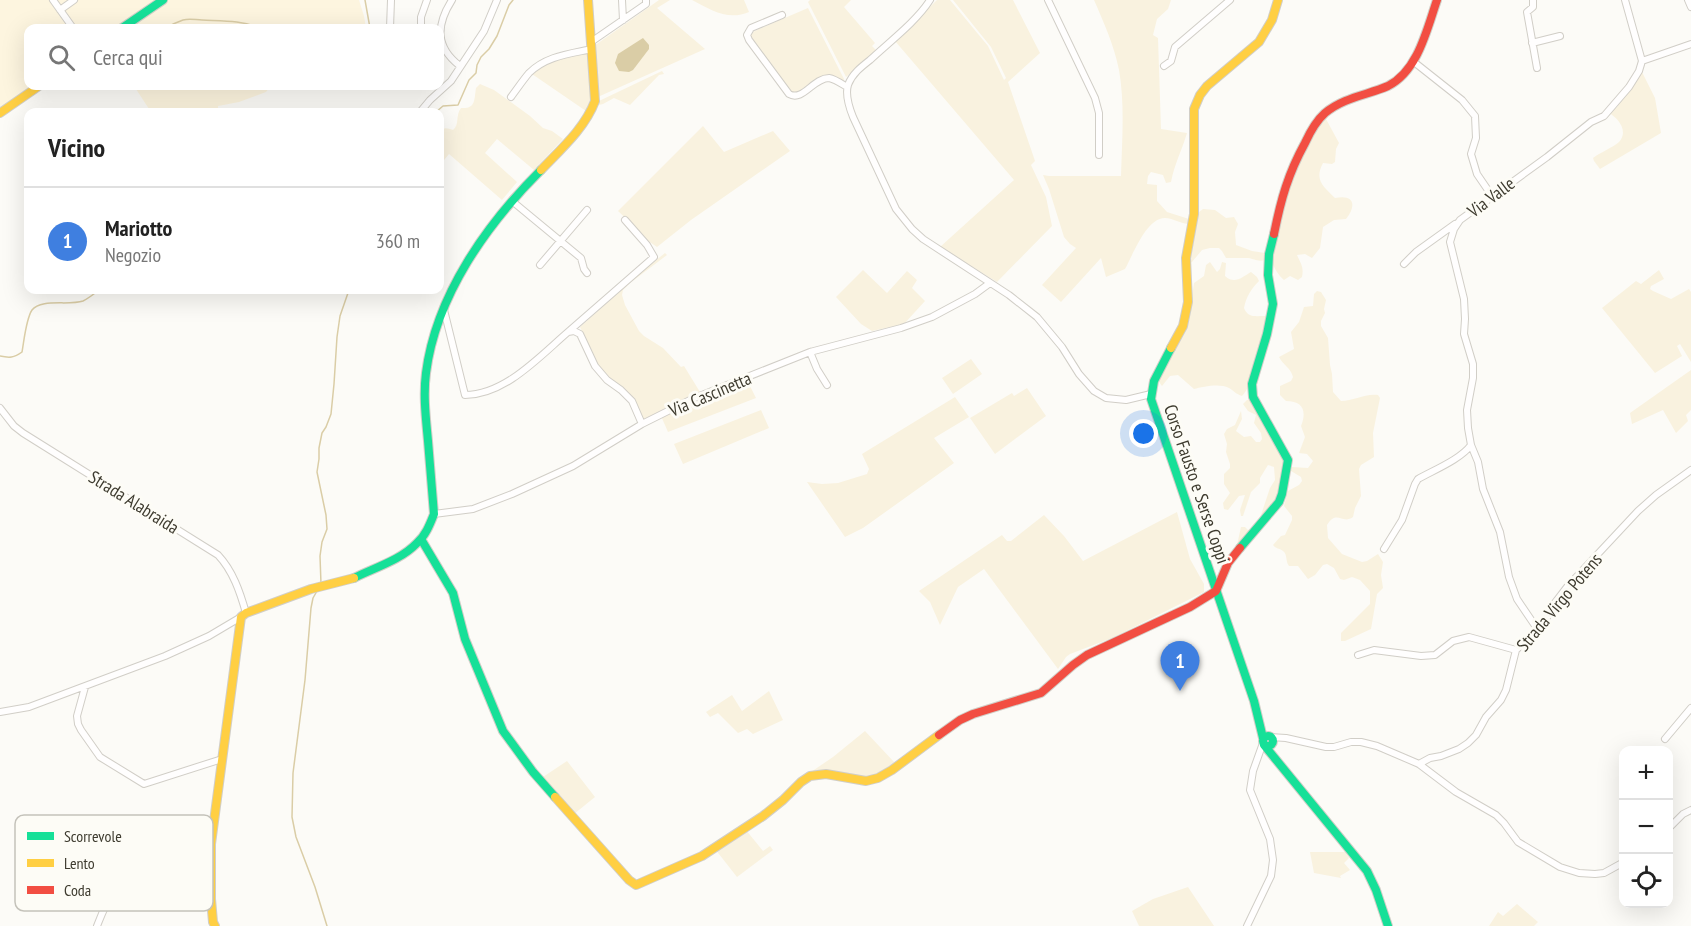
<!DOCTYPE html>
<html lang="it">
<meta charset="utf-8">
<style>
body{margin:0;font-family:"PT Sans Narrow",sans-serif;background:#f6f6f6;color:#222}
.controls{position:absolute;right:18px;bottom:18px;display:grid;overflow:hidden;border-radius:12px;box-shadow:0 6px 24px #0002}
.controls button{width:54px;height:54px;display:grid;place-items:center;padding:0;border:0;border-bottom:2px solid #e0e0e0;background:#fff;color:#222;font:30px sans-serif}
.you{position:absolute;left:1144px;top:434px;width:21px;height:21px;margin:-15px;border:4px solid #fff;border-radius:50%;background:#1a73e8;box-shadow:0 0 0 9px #1a73e833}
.badge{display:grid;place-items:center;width:39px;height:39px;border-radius:50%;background:#807e75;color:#fff;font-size:20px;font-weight:700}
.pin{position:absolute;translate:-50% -50px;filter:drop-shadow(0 2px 3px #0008)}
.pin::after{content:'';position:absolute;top:32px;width:21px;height:18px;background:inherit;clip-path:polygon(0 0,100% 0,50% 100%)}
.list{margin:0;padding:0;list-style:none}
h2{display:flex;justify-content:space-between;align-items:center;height:78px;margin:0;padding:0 24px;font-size:26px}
h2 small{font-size:20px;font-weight:400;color:#767676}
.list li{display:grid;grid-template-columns:39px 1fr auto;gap:18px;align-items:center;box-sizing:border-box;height:108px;padding:0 24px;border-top:2px solid #e0e0e0}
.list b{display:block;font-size:22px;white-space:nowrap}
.list p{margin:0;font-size:20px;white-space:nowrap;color:#767676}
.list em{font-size:20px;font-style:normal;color:#767676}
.icon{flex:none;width:33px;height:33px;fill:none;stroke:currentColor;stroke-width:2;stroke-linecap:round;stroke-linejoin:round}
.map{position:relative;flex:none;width:1691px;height:926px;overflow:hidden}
.search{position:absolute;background:#fff;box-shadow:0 6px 24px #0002;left:24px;top:24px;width:420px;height:66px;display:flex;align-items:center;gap:15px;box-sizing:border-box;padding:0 21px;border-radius:12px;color:#767676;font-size:22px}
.panel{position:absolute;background:#fff;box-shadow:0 6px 24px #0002;left:24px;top:108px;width:420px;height:186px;border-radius:12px}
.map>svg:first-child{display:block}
.built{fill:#fdf5df}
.green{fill:#f9f2df}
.water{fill:#dacda6}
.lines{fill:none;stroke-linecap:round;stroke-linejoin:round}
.stream{stroke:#dacda6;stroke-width:1.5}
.street-casing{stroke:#d1cec7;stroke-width:8}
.fast-casing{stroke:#d1cec7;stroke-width:10}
.slow-casing{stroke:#d1cec7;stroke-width:10}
.jam-casing{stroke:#d1cec7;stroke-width:10}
.street{stroke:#fffefe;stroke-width:6}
.fast{stroke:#16e098;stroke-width:8}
.slow{stroke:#ffcf43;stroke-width:8}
.jam{stroke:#f24e42;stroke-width:8}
.labels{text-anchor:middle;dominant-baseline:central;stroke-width:6;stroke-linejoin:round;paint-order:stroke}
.street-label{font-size:18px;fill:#3e3b2f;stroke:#fdfcf6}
.key{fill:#fdfcf6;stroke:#c4c2ba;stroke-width:1.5}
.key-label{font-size:16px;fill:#3e3b2f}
</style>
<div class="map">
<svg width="1691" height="926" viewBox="0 0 1691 926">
<rect width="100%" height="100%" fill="#fcfbf7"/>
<path class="built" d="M0,0H359L364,16L366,28H28V86H33L0,109Z
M134,86H271L266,92L239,102L218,106V112H151Z"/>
<path class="green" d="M659,0H670L657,8L705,49L600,96L598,94L594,46Z
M692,0H744L749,12C728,21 711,10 692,0Z
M810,0H851L844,7L875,43L872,46L877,51L846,77L808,2Z
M937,0H950L988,46L1004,80L1006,78L991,47L953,0H1013L1040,53L1008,82L1034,158L1035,161L1031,165L1046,197L1052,226L997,282L940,247L1014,180L895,41Z
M1094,0H1171L1168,9L1157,19L1153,35L1158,38L1161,129L1187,133C1182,150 1174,165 1171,182L1166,183L1163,175L1151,172L1148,176L1147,184L1157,185V201L1167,212L1189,219L1188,224C1180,223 1172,218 1165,218C1146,218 1133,255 1125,269L1106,277L1101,258L1061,302L1042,285L1076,248L1070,244L1064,237L1049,189L1043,175L1049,176H1121C1122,141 1125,104 1119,70C1114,45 1104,23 1094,0Z
M808,8L844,79L843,83L831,77L799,94H792L751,41L750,33Z
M583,52L589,56L591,97L586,111L532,74L546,62Z
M662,71L664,74L659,75L630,105L614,98L603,104L599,105V101Z
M1642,72L1655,98L1661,133L1600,169L1594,161L1593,158C1601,152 1612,148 1619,142C1629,131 1618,118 1609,113L1617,107Z
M480,84L494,90L530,116L543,128L552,131L563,139L534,170L497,139L485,153L517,182L502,200L449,154L440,165V131C444,127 447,128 453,130C460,124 455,116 461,108C476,109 474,100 476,88Z
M1326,119L1339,143L1336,149L1335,162L1332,164L1323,163C1314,180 1323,186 1335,198C1354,194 1357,205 1346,219L1334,220L1323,227L1320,248L1312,258L1305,254L1297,255C1301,264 1304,267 1302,277L1298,280L1290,276L1284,280C1279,276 1273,267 1272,261C1269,240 1303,147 1316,129C1319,125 1323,122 1326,119Z
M703,126L724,152L773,131L790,151L691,220L657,247C642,238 631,223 618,211Z
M1203,209L1215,210L1226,218L1234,217L1238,224L1235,232L1236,245L1252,251L1265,253V260C1257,262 1255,259 1248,258C1241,258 1233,258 1226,258L1222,251L1219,248H1210L1202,250L1192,262L1190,263L1199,212Z
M665,253L667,255L630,283L623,290L622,295L625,305L639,331L644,336L663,348L681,367L684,366L700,392L644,421L632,397L612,380L598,365L580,327L640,273Z
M1210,262L1217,272L1220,269L1222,262L1226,263L1225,276C1235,285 1242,277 1251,272L1257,277L1259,281C1251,289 1246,297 1244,308C1248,318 1255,316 1265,316L1268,319C1263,335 1253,387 1242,396C1236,394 1234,391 1229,388C1219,383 1203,387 1194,389L1178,375L1170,376L1162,386L1159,382C1160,368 1179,346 1186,331C1192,316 1191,300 1194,283L1204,276L1206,265Z
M863,270L887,293L907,271L917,280L912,288L925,301L904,324L872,331L861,324L836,297Z
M1659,270L1664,279L1651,286L1650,289L1653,291L1671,299L1689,289L1691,292V362L1680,344L1677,346L1682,356L1655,373L1602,308L1636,281L1641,284Z
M1317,291L1321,292L1326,300L1324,309L1325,313L1321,321V326L1328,338L1330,365L1332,374L1333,392L1341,401C1353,401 1366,393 1378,395L1380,398L1373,433L1374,457L1361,465L1359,469L1361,496L1355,508L1353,517C1342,525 1337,509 1327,525L1328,538L1342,554L1362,562L1367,561L1378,554L1383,562L1381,575L1383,588L1377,594L1371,629L1345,641H1341V633L1370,604V591L1360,580L1352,577L1344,580L1340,579L1334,568L1327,564L1323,565L1315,575L1308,579L1298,566H1289C1285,561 1288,555 1283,551C1279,548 1276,549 1273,545L1281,536L1285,535L1292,520V516L1284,506L1288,491L1299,485L1302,481L1301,477L1291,471L1292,467L1308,468L1313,461L1307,454L1299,453L1305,437L1301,426C1307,411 1303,401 1286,401L1280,395V386L1291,381L1293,377C1291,368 1283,365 1279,357L1294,349L1291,332L1299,322L1304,307L1313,306L1314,294Z
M971,359L982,374L953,394L942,378Z
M1691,370V410L1686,415L1688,421L1676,433L1663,410L1632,424L1630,413Z
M747,380L756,398L668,432L661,416L676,408Z
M1027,388L1046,416L995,454L970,418L1012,393L1014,396Z
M955,397L969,417L934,438L954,463L863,528L845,537L807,482L822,484L838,483L867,474L869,469L862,454Z
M1247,400H1250L1285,463L1277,502L1230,554L1237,545L1241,527H1245L1248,530L1251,529L1260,518L1270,488L1275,480L1274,467L1268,465L1260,478V483L1251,492L1243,516H1241L1240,510L1245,495L1239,496L1228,510L1224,509L1223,503L1230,493L1224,484V474L1230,468V464L1226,452L1227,444L1224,434L1227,429L1235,425L1241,411L1242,419L1236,431L1244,437L1251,436L1256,442H1260L1262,439L1261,433L1254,423L1256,415L1248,411L1243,404Z
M761,410L769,428L683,464L674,444Z
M1177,512L1190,559L1204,584V592L1112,638L1070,654L1066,657L1058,669L984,569L958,587L940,625L930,602L919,591L1002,535L1007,541H1011L1044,515L1064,536L1083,561Z
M769,691L783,720L753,734L747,729L738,733L718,713L710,717L706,712L732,695L742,711Z
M865,731L895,763L886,770L867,777L808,774L833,757Z
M567,761L595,797L574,814L543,780V777Z
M746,830L763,851L770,846L773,850L737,877L715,849Z
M1310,852H1345L1349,858L1344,863L1350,870L1340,876L1341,878L1314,873Z
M1188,887L1214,926H1139L1132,911L1153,899Z
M1517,904L1538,922L1534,926H1489L1498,912L1503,916Z"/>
<path class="water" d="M643,38L649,45V49L633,70L629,72L619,71L615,63L618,54Z"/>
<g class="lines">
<path class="stream" d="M365,0L370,28
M166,28C171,25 177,22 183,20C190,18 196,20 202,20C223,21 241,20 260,28
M223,109V112
M436,112L443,106L458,105L469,80L476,73L477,65L481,57L489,49L497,36L509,5L513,0
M0,356C9,358 14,358 22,352C24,341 26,319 32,310C41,298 69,306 83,301C89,298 94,294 99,290
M321,584L320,556L322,542L327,529L326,515L317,472L319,459V448L322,433L326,427L331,414L334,384L337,337L340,316L349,290
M317,591L313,598L311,608L305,680L293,773L292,817L296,837L315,887L327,926"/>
<defs>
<path id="street" d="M53,0L73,28
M452,0C436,25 435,47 460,66
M622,0L623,20
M930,0C917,21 888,43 870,60C861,67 852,74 848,85C845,95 849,107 853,117L896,209L912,229L923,239L1009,295L1037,317L1062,347L1079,374L1094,391L1106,398L1126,400L1151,394
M1048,0L1095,98L1099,113V155
M1533,0V7L1527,12L1537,68
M1688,0L1691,7
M60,10L74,0
M782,15L751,28L747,35L749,40L789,94C803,102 813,78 829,78C835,79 842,84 847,87
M390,28L391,0
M421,28V17L427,0
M591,42L646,4V0
M1532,43L1560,36
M1642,61L1691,44
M1414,62L1462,100L1475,116L1476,138L1471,154L1477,174L1492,196
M1164,66L1171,61L1175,47L1230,0
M511,97C517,89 523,80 529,73C546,56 569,54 592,49
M420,112L430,100L451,81L484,31L497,0
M512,201L581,258L584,269L587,273
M1404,264L1416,252L1455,224
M540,265L587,210
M444,310L465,395C505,395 540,356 568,332L574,331L580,334L595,366L607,380L621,390L632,401L642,424
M568,332L654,257L647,245L625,220
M810,352L817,369L827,385
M0,408L14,426L23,433L218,555C233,571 240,592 246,613
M434,514L473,509L512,494L573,466L642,424L692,399L810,352L901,328L932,317L975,294L990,283
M1384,549L1402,520L1415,484L1418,479C1434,470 1461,459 1471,445
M1538,630L1517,599L1509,577L1500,532L1483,489L1478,462L1471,445L1468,428L1467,410L1473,378V364L1464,334L1465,319L1464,299L1450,242L1454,229L1460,220L1547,157L1591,122L1604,116L1629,87L1639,71L1642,61L1625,0
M1358,655L1374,650L1421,656L1435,655L1453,641L1469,637L1516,650
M85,687L77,716L78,724L81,730L100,757L144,784L222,759
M0,712L29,707L165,656L209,636L241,617
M1270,737L1286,738L1326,747H1334L1351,742H1361L1377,746L1419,764L1456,792L1496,815L1504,823L1518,842L1560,867L1579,873L1595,874L1604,873L1624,862
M1665,739L1691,708
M1419,764L1430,758L1441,756L1459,749L1468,743L1476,735L1486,717L1501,700L1506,690L1516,650L1543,625L1554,604L1567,587L1638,511L1656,495L1691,470
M1668,829L1683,814L1691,810
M97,926C101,916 105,905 111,896C132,866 178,855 211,844
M1247,926L1271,876L1273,860L1270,839L1250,790L1253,771L1263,743"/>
<path id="fast" d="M122,28L163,0
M1171,348L1154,381L1151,399L1254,701L1263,738
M421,539L453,593L465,639L503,731L533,772L555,797
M1240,548L1279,502L1282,494L1288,460L1253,397L1252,384L1267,334L1273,304L1268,275L1269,254L1274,234
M354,578C374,568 401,560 417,543C426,535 430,524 434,514C432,490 430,465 428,441C426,419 423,396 426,373C436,295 487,224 541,170
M1263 741a5 5 0 1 1 10 0a5 5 0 1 1-10 0Z
M1264,745L1367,871L1376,890L1388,926"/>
<path id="slow" d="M0,113L39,86
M541,170C561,149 585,128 595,101L588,0
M1171,348L1183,326L1188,302L1186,258L1194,214V109L1200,95L1207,86L1259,42L1272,20L1278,0
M555,797L629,880L636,885L702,856L763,816L783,800L801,782L810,776L826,774L866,781L878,778L892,770L939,735
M215,926L213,922L211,899V844L241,617L246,613L311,589L354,578"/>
<path id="jam" d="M1274,234C1281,199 1288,174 1305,143C1310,132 1316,121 1325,113C1344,97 1368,95 1388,86C1418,71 1427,29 1437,0
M939,735L960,720L973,714L1041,693L1073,665L1087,655L1190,607L1216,591L1228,563L1240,548"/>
</defs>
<use href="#street" class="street-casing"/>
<use href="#fast" class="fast-casing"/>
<use href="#slow" class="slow-casing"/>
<use href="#jam" class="jam-casing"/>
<use href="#street" class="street"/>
<use href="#fast" class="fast"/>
<use href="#slow" class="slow"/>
<use href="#jam" class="jam"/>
</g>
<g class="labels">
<g class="street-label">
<text transform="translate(1491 197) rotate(-37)">Via Valle</text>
<text transform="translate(710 394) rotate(-23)">Via Cascinetta</text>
<text transform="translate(1197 484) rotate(71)">Corso Fausto e Serse Coppi</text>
<text transform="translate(134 502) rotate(32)">Strada Alabraida</text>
<text transform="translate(1559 602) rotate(-50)">Strada Virgo Potens</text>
</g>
</g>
<rect x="15" y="815" width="198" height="96" rx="9" class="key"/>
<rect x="27" y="832" width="27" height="8" fill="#16e098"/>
<rect x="27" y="859" width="27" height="8" fill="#ffcf43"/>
<rect x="27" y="886" width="27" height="8" fill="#f24e42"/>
<g class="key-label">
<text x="64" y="842">Scorrevole</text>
<text x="64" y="869">Lento</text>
<text x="64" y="896">Coda</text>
</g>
</svg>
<div class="controls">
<button>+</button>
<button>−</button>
<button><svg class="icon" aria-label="locate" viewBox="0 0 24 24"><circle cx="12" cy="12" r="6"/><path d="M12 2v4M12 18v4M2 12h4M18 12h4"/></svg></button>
</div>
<div class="you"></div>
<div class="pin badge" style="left:1180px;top:691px;background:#3f7fe0">1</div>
<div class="search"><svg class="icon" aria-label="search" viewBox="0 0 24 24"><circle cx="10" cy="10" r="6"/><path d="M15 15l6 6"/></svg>Cerca qui</div>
<section class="panel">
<h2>Vicino<small></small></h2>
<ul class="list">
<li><span class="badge" style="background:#3f7fe0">1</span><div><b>Mariotto</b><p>Negozio</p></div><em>360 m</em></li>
</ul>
</section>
</div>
